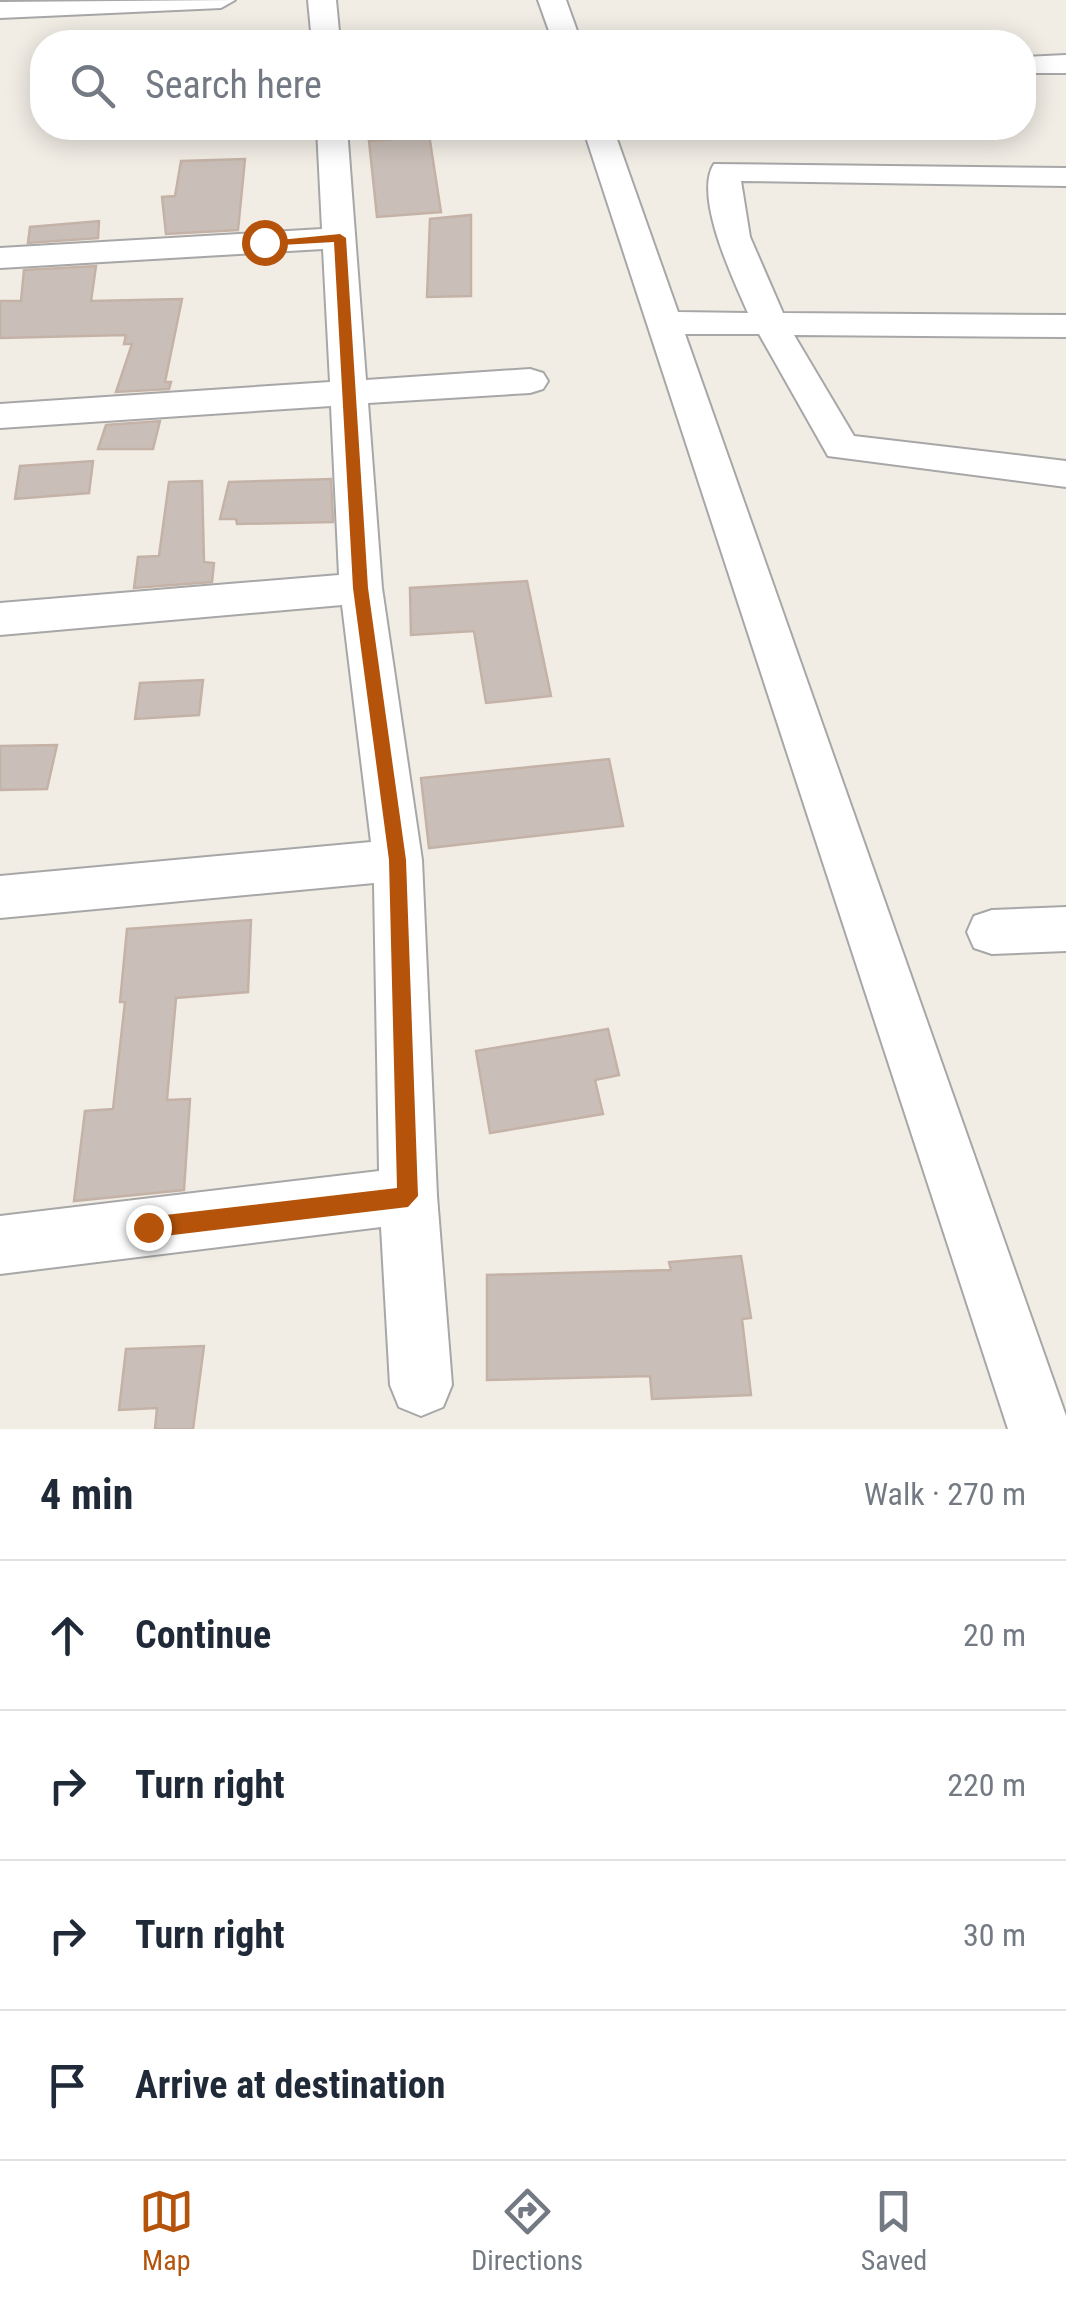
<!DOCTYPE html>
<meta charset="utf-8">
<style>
body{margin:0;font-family:"Roboto Condensed",sans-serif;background:#f2f2f3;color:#1f2937}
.stop{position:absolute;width:30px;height:30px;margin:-22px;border:8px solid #b45309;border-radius:50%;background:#fff}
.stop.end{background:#b45309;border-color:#fff;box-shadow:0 2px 10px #0008}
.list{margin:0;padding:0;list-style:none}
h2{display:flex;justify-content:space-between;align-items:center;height:130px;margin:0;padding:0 40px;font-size:42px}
h2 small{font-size:32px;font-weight:400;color:#747a83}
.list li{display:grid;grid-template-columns:65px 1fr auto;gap:30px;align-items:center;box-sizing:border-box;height:150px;padding:0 40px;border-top:2px solid #e0e1e3}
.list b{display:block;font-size:38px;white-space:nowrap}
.list em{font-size:32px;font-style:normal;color:#747a83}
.icon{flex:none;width:55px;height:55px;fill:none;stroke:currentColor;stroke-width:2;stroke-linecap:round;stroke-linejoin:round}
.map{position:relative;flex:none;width:1066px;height:1429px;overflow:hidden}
.search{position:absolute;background:#fff;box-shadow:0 5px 25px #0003;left:30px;right:30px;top:30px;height:110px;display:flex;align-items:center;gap:25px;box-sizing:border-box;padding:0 35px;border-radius:40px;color:#747a83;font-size:38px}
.sheet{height:730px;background:#fff}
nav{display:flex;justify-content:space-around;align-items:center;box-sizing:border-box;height:140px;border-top:2px solid #e0e1e3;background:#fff;font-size:28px;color:#747a83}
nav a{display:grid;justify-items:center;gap:5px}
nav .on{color:#b45309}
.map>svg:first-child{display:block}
.building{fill:#cabfb8;stroke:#c5b2a6;stroke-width:2.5}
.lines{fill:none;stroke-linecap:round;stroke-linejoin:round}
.street-casing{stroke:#a7a7a7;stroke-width:4}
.street{fill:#fff;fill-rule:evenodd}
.route{fill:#b45309}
</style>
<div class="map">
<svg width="1066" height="1429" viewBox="0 0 1066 1429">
<rect width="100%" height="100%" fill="#f1ede5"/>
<path class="building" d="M393,128H428L441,212L377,217L369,141L393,139Z
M245,159L238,230L166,234L162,197L175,196L181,161Z
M471,215V296L427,297L430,219Z
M99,221L98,238L28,243L30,227Z
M96,266L91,301L182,299L165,382H171L169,389L116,392L132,344H124L126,335L0,338V301H21L24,270Z
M160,421L153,449H98L106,425Z
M93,461L89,493L15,499L20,466Z
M331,479L333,522L237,524L236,519H220L229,482Z
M202,481L204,562L214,563L212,582L134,588L138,557L159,556L169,482Z
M527,581L551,696L486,703L474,631L411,635L410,588Z
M203,680L199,715L135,719L140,683Z
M57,745L47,789L0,790V746Z
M609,759L623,826L429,848L421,778Z
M251,920L248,992L176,998L167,1100L190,1099L184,1190L74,1201L85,1111L113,1109L125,1002H120L127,929Z
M608,1029L619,1075L595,1080L603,1114L490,1133L476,1051Z
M741,1256L751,1318L742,1319L751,1395L652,1399L650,1376L487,1380V1275L671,1270L669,1262Z
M204,1346L193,1429H155L157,1408L119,1410L126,1349Z"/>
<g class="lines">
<defs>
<path id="street" d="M235,0L221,8L0,18V2Z
M308,0H336L340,42H312Z
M538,0H566L581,42H553Z
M1066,55V73H1024V57Z
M317,128H347L366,380L530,369L543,373L548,381L543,389L530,393L368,403L382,588L422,860L437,1196L452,1385L443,1407L421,1416L399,1407L390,1385L381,1227L0,1274V1216L379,1171L374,883L0,918V876L371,842L342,605L0,635V603L339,575L331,406L0,428V404L330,382L323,249L0,268V248L322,229Z
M583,128H613L678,312L748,313C734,281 693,196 714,164L1066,168V186L741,181L750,237L783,313L1066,315V337L794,335L854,436L1066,461V487L828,456L759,334H685L1066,1416V1429H1008Z
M1066,907V951L992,954L974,948L967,932L974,916L992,910Z"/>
</defs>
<use href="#street" class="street-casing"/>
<use href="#street" class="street"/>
</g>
<path class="route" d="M340,234L346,238L368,588L406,860L418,1196L408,1207L148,1238L141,1235L138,1227L141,1220L148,1217L397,1188L389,860L353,588L334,242L264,246L259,242Z"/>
</svg>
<div class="stop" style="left:264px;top:242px"></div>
<div class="stop end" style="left:148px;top:1227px"></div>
<div class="search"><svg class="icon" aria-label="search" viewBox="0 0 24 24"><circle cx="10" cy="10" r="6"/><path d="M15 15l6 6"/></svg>Search here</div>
</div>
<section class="sheet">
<h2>4 min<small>Walk · 270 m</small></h2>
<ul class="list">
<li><svg class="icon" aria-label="ahead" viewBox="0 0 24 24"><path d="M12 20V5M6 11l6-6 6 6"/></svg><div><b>Continue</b></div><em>20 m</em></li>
<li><svg class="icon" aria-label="right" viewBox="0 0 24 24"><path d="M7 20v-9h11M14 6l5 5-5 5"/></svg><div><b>Turn right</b></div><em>220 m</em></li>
<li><svg class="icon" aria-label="right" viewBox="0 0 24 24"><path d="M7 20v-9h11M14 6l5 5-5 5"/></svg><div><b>Turn right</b></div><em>30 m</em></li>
<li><svg class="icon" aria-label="arrive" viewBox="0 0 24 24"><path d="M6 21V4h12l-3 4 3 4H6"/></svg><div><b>Arrive at destination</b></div></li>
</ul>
</section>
<nav>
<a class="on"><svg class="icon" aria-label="map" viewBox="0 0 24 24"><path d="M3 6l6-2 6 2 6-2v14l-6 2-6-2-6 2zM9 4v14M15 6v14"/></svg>Map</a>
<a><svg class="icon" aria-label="directions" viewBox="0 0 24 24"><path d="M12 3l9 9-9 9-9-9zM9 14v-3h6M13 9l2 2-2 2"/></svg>Directions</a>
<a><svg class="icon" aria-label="saved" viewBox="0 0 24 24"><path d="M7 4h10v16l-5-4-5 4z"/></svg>Saved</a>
</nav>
